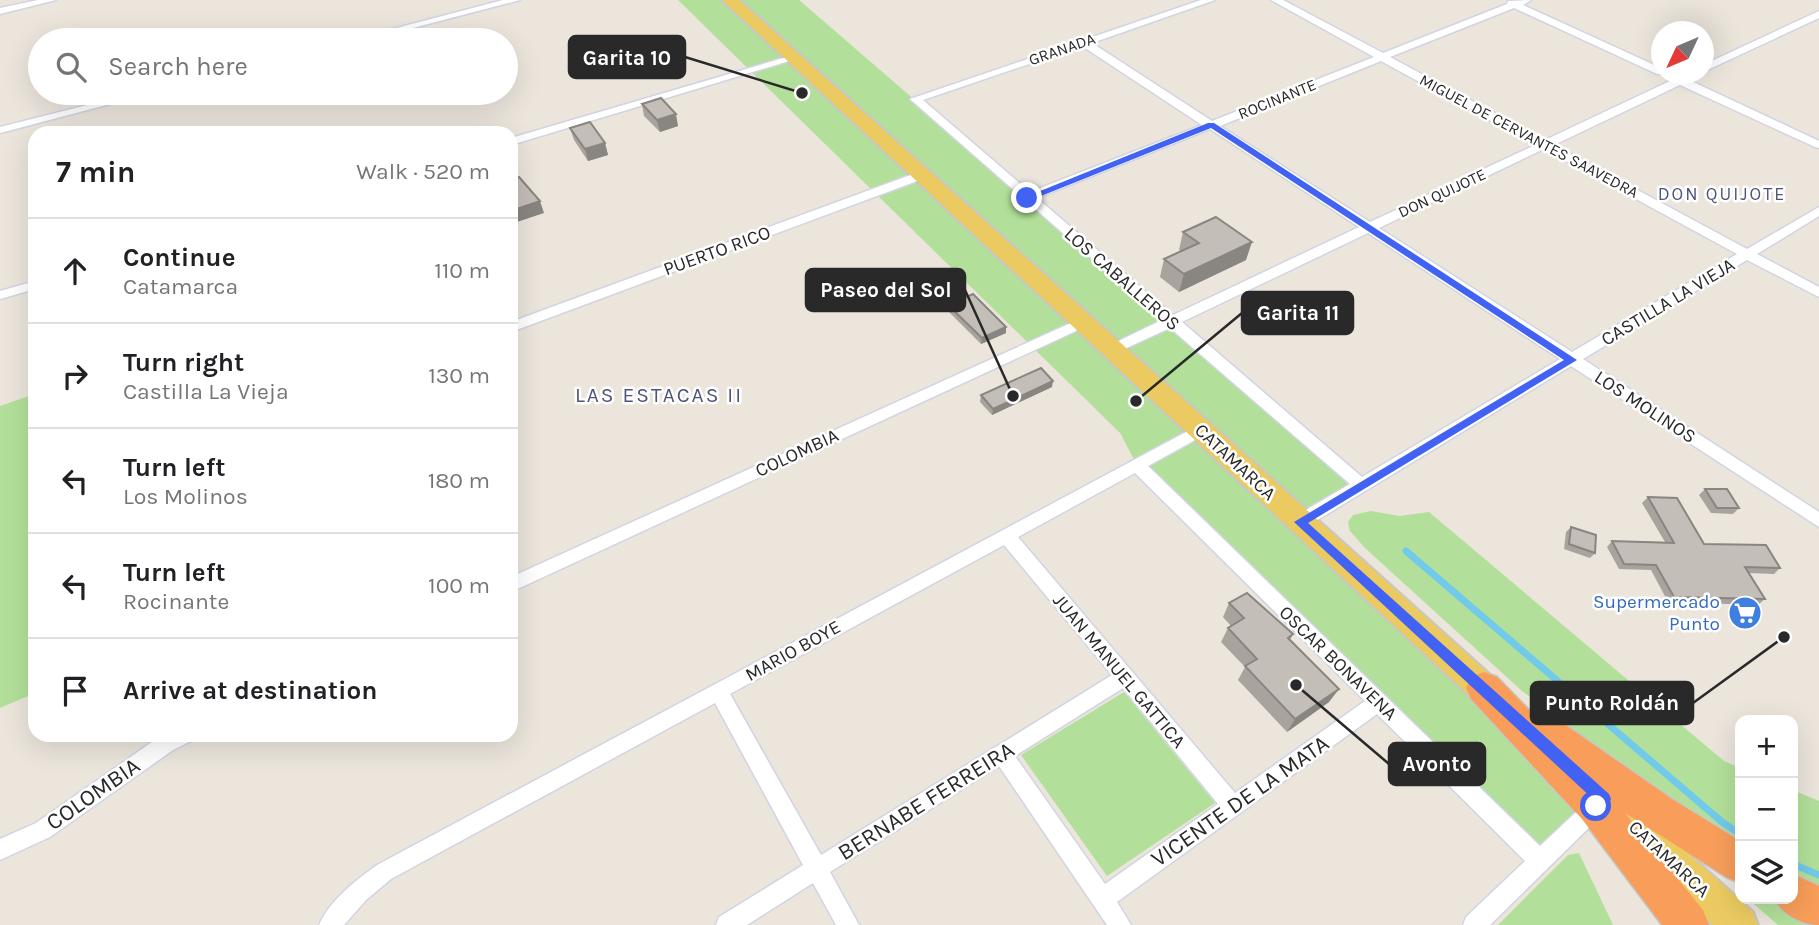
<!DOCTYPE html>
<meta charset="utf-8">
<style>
body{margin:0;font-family:Karla,sans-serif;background:#f6f6f6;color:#202124}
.controls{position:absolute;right:21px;bottom:21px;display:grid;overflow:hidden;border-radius:14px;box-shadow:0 7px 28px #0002}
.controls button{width:63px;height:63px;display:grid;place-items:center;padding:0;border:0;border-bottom:2px solid #e0e0e0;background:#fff;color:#202124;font:35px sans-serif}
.compass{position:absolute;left:1651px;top:21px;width:63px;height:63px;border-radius:50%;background:#fff;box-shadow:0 7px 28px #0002;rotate:226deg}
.stop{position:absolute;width:21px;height:21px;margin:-16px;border:5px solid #4162f3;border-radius:50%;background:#fff}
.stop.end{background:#4162f3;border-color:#fff;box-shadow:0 2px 7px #0008}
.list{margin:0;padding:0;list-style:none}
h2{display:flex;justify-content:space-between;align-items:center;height:91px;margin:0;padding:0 28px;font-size:30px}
h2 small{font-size:23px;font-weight:400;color:#757577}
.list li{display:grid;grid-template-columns:46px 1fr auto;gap:21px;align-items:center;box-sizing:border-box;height:105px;padding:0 28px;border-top:2px solid #e0e0e0}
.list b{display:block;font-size:26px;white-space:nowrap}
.list p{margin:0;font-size:23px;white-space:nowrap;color:#757577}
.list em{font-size:23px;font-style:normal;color:#757577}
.icon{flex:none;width:38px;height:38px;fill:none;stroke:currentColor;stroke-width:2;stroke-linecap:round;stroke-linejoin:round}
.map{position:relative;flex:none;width:1819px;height:925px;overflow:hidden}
.search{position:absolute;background:#fff;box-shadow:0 7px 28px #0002;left:28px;top:28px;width:490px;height:77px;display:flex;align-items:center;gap:18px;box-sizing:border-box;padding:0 24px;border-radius:38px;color:#757577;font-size:26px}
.panel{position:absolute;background:#fff;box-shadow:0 7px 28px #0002;left:28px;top:126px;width:490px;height:616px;border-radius:21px}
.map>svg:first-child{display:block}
.green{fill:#b2e09a}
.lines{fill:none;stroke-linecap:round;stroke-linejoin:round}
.stream{stroke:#72caea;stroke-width:7}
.street-casing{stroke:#d1d4e2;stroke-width:3}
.primary-casing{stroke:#c7c7c7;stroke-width:4}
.highway-casing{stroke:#c7c7c7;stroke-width:3}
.street{fill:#fff;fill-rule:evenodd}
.primary{fill:#ebcb61;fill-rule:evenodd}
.highway{fill:#f89e5a;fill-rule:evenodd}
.wall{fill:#a9a39e}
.shaded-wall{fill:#898581}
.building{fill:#c4beb8;stroke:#898581;stroke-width:2}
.route{fill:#4162f3}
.labels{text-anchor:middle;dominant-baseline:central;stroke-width:5;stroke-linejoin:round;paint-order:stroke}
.far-street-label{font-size:16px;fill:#292929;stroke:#fff}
.far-neighbourhood-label{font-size:18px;letter-spacing:2px;fill:#4c5478;stroke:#fff}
.street-label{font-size:19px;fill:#292929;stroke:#fff}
.shop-label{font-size:19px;fill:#366cbe;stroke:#fff;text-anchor:end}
.neighbourhood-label{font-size:21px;letter-spacing:2px;fill:#4c5478;stroke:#fff}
.near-street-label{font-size:23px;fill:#292929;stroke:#fff}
.leader{fill:none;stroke:#292929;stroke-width:2.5}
.callout-dot{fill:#292929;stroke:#fff;stroke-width:2.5}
.callout{fill:#292929;stroke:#292929;stroke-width:2.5}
.callout-label{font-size:21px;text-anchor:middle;font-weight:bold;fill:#fff}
</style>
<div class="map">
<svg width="1819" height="925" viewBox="0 0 1819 925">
<rect width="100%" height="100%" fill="#ebe5dc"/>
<path class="green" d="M678,0H799L1361,485L1300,522L1596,806L1540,861L1137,465L1120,433Z
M35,394V693L0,708V406Z
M1371,511L1400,516L1429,512L1724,761L1740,768V849L1662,795L1522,691L1365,548L1350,531L1348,522L1353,515Z
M1124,692L1215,803L1107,876L1021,755Z
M1793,790L1819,801V898L1793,885Z
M1579,853L1613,925H1498L1568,855Z
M1748,899C1775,899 1800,905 1819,925H1778Z"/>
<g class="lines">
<path class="stream" d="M1406,551L1722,822L1740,834
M1793,864L1819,875"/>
<defs>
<path id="street" d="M38,0H56L0,14V8Z
M503,0H520L367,40H351Z
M1201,0H1215L1092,43L1212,121L1374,57L1271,0H1283L1383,53L1507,4L1508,1L1531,0L1523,5L1661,68V74H1665H1657L1514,8L1390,57L1545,140L1672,80L1671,76L1699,74L1689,80L1819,141V148L1815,147L1680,85L1554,145L1747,249L1819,207V216L1757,254L1819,287V297L1747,260L1583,359L1819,512V527L1571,366L1306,527H1294L1292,522L1294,517L1350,484L1170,328L1118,352H1108L1106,349L1108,346L1162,320L910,99ZM1082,46L1202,125L1030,192L923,100ZM1381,61L1535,145L1370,222L1220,126ZM1210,129L1359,227L1173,315L1037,198ZM1544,149L1737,254L1572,352L1379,228ZM1368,233L1560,359L1362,477L1182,322Z
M1819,11V18L1703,72V65Z
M790,56L799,58L511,145V138Z
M135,93H152L0,133V127Z
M924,170L930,174L928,177L511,332V322Z
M35,281V289L0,299V291Z
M1084,317L1091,322L1089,325L511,592V577Z
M1201,424L1206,426L1209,430L1206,434L1148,466L1540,846L1590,799L1597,796L1604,799L1607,806L1604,813L1490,925H1463L1466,917L1525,861L1377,714L1117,902L1131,925H1107L999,766L830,872L859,925H836L813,883L747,925H716L719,917L803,865L715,703L391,879L366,900L344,925H319C330,900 355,881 377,865ZM1135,473L1365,701L1235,793L1018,537ZM1004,545L1112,675L821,855L730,694ZM1123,688L1218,804L1105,884L1015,756Z
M162,735H194L191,741L173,750L50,837L0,860V839L36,823Z"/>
<path id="primary" d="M722,0H739L1507,690L1512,700L1507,710L1496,714L1485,710Z
M1617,795L1629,800L1753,912L1758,925H1713L1605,824L1600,812L1605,800Z"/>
<path id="highway" d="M1484,672L1497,677L1534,715L1541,712L1554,717L1672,799L1740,841V883L1726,877L1625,813L1703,910L1709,925H1662L1582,819L1471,699L1466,688L1471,677Z
M1793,874L1819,886V925C1803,925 1781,914 1775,899H1793Z"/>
</defs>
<use href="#street" class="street-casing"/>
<use href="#primary" class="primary-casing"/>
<use href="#highway" class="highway-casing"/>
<use href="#street" class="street"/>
<use href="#primary" class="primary"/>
<use href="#highway" class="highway"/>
</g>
<path class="wall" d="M642,104L678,126L660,132L644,116Z
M570,128L605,143L608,155L588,161L574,140Z
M1183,232L1246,260L1179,292L1160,277L1164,259L1182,252L1179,250Z
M948,305L1006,333L981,344L948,311Z
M1052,387L992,415L980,402L981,395Z
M1705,489L1739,508L1733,514L1711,513L1699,495Z
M1648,497L1704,544L1780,568L1774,574L1749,573L1765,599L1758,605L1668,602L1651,570L1619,569L1607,547L1612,541L1665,542L1642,503Z
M1571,527L1595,553L1590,558L1564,549L1566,532Z
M1229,603L1293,634L1290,640L1329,702L1287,732L1238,680L1245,667L1221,642L1228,628L1231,626L1223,617Z"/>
<path class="shaded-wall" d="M676,114L678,126L660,132L657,120Z
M605,143L608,155L588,161L585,149Z
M540,201L544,213L511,224V211Z
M1252,242L1246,260L1179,292L1184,274Z
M1006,327V333L981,344L982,338Z
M1053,381L1052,387L992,415L993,409Z
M1339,689L1329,702L1287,732L1295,719Z"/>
<path class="building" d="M661,98L676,114L657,120L642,104Z
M590,122L605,143L585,149L570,128Z
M519,177L540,201L511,211V180Z
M1216,217L1252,242L1184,274L1164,259L1199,243L1183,232Z
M973,294L1006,327L982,338L948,305Z
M1041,368L1053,381L993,409L981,395Z
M1705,489H1727L1739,508H1717Z
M1648,497L1677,498L1704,544L1766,545L1780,568L1745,567L1765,599L1674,597L1656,565L1624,564L1612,541L1674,543Z
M1571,527L1596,535L1595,553L1569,544Z
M1247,593L1293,634L1288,638L1339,689L1295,719L1245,666L1257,659L1228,628L1244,618L1229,603Z"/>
<path class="route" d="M1208,123H1214L1577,360L1308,523L1609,794L1611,799C1608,806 1603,811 1596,813L1591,811L1589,806L1593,799L1294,522L1564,360L1211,128L1031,200L1023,198Z"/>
<defs>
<symbol id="supermarket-disc" viewBox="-11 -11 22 22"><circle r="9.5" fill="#3f7fe0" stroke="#fff"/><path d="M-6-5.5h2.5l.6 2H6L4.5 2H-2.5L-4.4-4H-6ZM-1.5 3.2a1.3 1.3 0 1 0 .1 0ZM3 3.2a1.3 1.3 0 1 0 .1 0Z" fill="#fff"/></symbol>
</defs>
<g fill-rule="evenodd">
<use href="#supermarket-disc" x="1726" y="594" width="38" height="38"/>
</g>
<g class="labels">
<g class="far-street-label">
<text transform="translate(1062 49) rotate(-19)">GRANADA</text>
<text transform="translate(1277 99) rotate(-22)">ROCINANTE</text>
<text transform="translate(1529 136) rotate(28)">MIGUEL DE CERVANTES SAAVEDRA</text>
<text transform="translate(1442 193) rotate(-25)">DON QUIJOTE</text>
</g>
<g class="far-neighbourhood-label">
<text x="1722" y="194">DON QUIJOTE</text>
</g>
<g class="street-label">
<text transform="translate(717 251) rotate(-20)">PUERTO RICO</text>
<text transform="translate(1122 279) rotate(41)">LOS CABALLEROS</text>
<text transform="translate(1668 302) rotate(-31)">CASTILLA LA VIEJA</text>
<text transform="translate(1645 407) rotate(33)">LOS MOLINOS</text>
<text transform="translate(797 453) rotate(-25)">COLOMBIA</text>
<text transform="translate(1235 462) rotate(43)">CATAMARCA</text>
<text transform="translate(793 651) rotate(-29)">MARIO BOYE</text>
<text transform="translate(1338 663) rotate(44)">OSCAR BONAVENA</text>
<text transform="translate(1119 671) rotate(50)">JUAN MANUEL GATTICA</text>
<text transform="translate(1669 859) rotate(43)">CATAMARCA</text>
</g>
<g class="shop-label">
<text x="1720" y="602">Supermercado<tspan x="1720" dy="22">Punto</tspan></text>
</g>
<g class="neighbourhood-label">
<text x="659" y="395">LAS ESTACAS II</text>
</g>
<g class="near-street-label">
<text transform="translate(93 794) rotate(-35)">COLOMBIA</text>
<text transform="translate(926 801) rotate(-32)">BERNABE FERREIRA</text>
<text transform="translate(1240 801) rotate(-35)">VICENTE DE LA MATA</text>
</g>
</g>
<path class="leader" d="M802 93L685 57M1013 396L965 290M1136 401L1242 313M1784 637L1693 703M1296 685L1389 764"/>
<g class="callout-dot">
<circle cx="802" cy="93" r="7"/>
<circle cx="1013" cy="396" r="7"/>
<circle cx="1136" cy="401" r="7"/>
<circle cx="1784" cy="637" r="7"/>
<circle cx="1296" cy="685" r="7"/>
</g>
<g class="callout">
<rect x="569" y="36" width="116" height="42" rx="7"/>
<rect x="806" y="269" width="159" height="42" rx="7"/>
<rect x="1242" y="292" width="111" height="42" rx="7"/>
<rect x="1531" y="682" width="162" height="42" rx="7"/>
<rect x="1389" y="743" width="96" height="42" rx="7"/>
</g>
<g class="callout-label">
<text x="627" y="65">Garita 10</text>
<text x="886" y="297">Paseo del Sol</text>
<text x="1298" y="320">Garita 11</text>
<text x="1612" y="710">Punto Roldán</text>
<text x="1437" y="771">Avonto</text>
</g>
</svg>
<div class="controls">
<button>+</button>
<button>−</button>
<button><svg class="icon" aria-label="layers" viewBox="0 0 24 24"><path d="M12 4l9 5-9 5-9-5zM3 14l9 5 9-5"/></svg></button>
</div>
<svg class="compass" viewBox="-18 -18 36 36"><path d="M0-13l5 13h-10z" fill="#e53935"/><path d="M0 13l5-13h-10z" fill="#757577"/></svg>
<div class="stop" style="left:1596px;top:806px"></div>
<div class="stop end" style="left:1027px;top:198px"></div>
<div class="search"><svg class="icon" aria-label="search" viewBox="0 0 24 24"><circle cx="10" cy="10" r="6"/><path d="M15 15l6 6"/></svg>Search here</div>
<section class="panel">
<h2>7 min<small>Walk · 520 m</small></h2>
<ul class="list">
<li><svg class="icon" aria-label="ahead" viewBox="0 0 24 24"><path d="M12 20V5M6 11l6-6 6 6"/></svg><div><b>Continue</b><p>Catamarca</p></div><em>110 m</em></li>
<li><svg class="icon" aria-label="right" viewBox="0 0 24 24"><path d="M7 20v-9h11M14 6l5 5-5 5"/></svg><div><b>Turn right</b><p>Castilla La Vieja</p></div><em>130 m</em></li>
<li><svg class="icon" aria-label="left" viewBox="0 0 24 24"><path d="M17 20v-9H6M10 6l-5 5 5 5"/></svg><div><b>Turn left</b><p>Los Molinos</p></div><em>180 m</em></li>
<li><svg class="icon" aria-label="left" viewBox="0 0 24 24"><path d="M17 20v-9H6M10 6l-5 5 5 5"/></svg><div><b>Turn left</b><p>Rocinante</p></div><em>100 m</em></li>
<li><svg class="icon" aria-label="arrive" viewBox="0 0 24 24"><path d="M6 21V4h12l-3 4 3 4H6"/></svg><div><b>Arrive at destination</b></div></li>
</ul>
</section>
</div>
